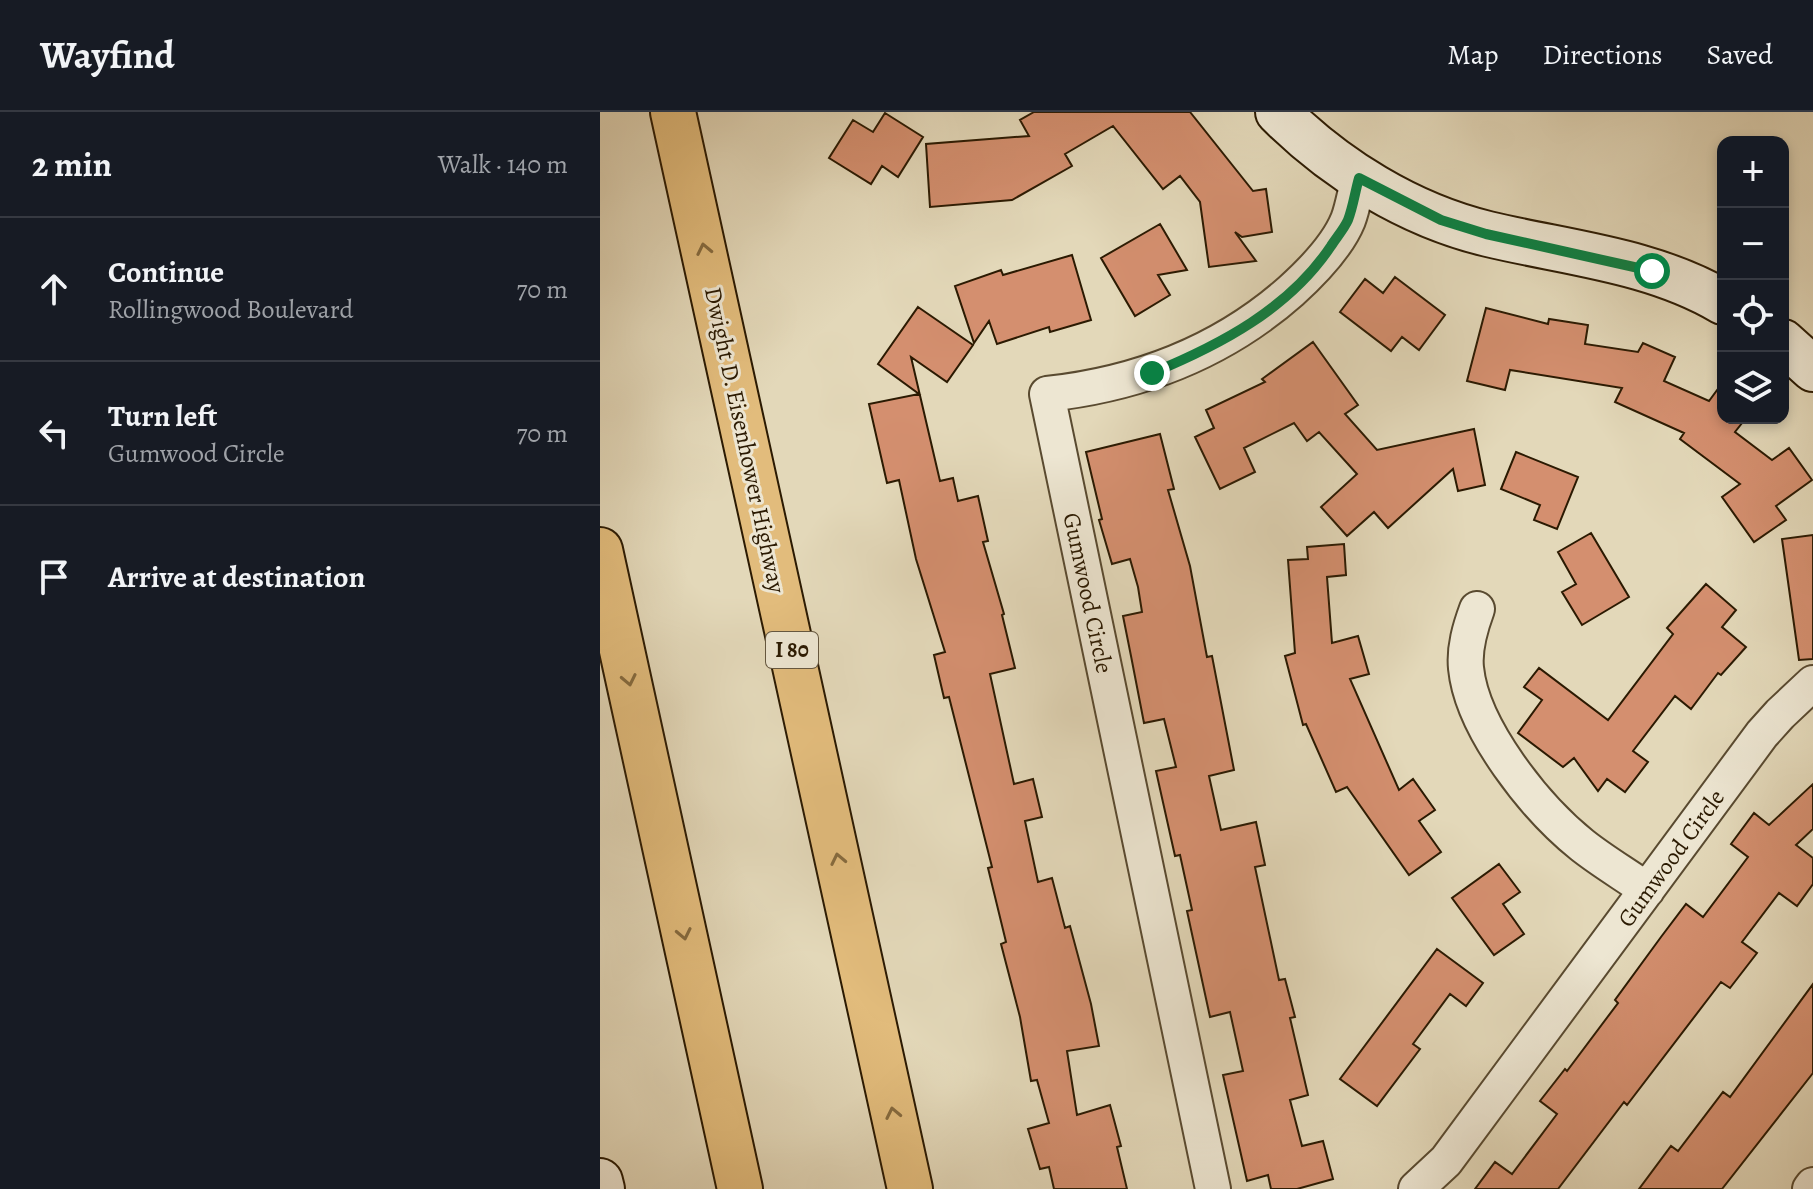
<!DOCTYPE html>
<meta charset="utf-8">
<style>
body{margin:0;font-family:Alegreya,serif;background:#242831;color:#f1f3f6}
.controls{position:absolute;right:24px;top:24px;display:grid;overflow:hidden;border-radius:16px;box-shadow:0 4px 12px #0003}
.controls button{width:72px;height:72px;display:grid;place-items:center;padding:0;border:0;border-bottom:2px solid #363941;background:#171b24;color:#f1f3f6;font:40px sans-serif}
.stop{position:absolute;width:24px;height:24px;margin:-18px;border:6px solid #0b8043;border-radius:50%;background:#fff}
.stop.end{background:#0b8043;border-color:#fff;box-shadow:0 2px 8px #0008}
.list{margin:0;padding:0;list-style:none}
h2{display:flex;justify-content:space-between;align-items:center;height:104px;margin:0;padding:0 32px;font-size:34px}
h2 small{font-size:26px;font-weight:400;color:#9ea1a6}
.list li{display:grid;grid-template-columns:52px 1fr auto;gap:24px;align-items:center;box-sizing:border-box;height:144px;padding:0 32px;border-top:2px solid #363941}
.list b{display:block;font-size:30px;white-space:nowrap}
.list p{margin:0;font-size:26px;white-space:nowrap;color:#9ea1a6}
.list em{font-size:26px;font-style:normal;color:#9ea1a6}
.icon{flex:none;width:44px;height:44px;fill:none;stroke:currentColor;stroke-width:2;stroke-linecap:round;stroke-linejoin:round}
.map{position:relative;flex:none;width:1213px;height:1077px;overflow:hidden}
header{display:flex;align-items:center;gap:48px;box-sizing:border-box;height:112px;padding:0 40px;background:#171b24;border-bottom:2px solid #363941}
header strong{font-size:38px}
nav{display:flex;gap:44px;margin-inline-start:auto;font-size:28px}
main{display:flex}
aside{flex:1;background:#171b24}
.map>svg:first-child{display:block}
.building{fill:#d48f6f;stroke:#2b1a02;stroke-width:2}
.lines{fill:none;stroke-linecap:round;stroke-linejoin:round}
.street-casing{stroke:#594a30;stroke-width:38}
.secondary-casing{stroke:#2b1a02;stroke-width:48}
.highway-casing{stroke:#2b1a02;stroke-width:48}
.street{stroke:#ede6d2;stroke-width:34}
.secondary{stroke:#ede6d2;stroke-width:44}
.highway{stroke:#e2bc7c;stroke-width:44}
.oneway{stroke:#866b3f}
.route{stroke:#0b8043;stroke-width:10}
.labels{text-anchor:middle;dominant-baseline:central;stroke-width:6;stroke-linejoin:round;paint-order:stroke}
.shield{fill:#ede6d2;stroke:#655740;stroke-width:2}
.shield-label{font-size:22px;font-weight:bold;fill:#2b1a02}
.street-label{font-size:24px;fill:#2b1a02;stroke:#ede6d2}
</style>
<header>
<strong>Wayfind</strong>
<nav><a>Map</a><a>Directions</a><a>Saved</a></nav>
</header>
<main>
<aside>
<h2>2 min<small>Walk · 140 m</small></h2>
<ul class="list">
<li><svg class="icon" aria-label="ahead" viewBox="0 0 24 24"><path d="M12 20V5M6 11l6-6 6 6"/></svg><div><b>Continue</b><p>Rollingwood Boulevard</p></div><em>70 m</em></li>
<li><svg class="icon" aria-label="left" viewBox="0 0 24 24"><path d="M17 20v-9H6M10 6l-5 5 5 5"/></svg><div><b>Turn left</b><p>Gumwood Circle</p></div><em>70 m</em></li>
<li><svg class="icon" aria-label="arrive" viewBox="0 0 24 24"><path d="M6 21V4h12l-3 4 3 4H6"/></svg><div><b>Arrive at destination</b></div></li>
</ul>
</aside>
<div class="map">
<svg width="1213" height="1077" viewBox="0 0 1213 1077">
<rect width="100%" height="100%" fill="#e3d8b9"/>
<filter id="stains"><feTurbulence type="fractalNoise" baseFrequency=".0025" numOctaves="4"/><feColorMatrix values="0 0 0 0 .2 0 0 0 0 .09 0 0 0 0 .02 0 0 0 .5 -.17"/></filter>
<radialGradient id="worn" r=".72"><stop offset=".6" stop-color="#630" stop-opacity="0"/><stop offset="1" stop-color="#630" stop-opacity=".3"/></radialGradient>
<path class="building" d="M434,0H590L653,79L666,77L672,120L642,125L635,120L656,149L609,155L600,90L580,64L563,77L513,14L465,42L472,54L412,88L330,95L326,32L429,24L420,8Z
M285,1L323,25L298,65L282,54L271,72L229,46L253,8L273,20Z
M560,112L587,158L558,163L570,183L535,204L501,146Z
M472,143L491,208L450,220L449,215L397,232L389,209L374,231L355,174L401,158L403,163Z
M795,165L845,203L819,238L802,225L791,239L740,200L765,167L783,181Z
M318,195L373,233L347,270L311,245L340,369L353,366L358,389L378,384L388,429L383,430L404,502L402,503L415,556L390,562L414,672L433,667L442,705L425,709L438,770L452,766L465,816L470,814L491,892L499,934L467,939L477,1003L510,993L521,1034L517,1035L527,1077H454L449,1055L440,1057L428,1017L449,1011L437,968L431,969L420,905L401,832L406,830L388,756L392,755L349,585L344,586L334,543L345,540L316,447L299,368L287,371L269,292L319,282L278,252Z
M886,196L948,212L949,207L988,213L985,232L1038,240L1043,231L1075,245L1064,269L1109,289L1123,270V306H1146L1135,320L1172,348L1189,336L1212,368L1176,394L1186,408L1154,430L1122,385L1140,372L1080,327L1084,321L1015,290L1022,276L910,258L905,278L867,269Z
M713,230L758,293L745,302L777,338L874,317L885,373L858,379L853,357L788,416L774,400L747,424L721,395L757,362L719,320L707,329L694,311L644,336L655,360L620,377L595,325L614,316L606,298L665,270L662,267Z
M560,322L574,377L568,378L590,454L607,545L612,544L634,658L609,664L621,718L656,710L665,753L655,755L679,868L685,867L695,905L690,906L708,983L690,988L702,1034L723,1029L733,1067L697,1077H671L668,1063L647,1069L623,963L643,959L630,900L610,905L587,799L592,798L580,743L575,744L556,659L576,655L564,607L544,611L531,544L523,504L542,500L538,475L530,447L512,452L499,408L502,407L486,340Z
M916,340L978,365L957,417L934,408L940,393L901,377Z
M991,421L1029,485L982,513L962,480L976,472L958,440Z
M1213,423V547L1199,548L1182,427Z
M744,432L746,463L727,465L732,531L758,524L769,562L750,567L799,678L813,667L835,698L819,709L841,740L809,763L747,675L736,680L706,612L703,613L685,544L695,541L688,448L708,447L707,435Z
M1106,472L1136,498L1122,515L1146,535L1121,563L1118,561L1091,597L1075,584L1033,639L1048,650L1025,680L1007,667L998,679L974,646L963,655L918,621L942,588L924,575L939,556L1008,608L1073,522L1067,516Z
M1213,672V717L1196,733L1213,746V772L1197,794L1179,781L1142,830L1157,841L1130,876L1121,870L1027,993L1024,990L958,1077H875L895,1050L912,1062L957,1002L940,989L965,957L967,959L1018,891L1015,888L1061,825L1086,792L1103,805L1148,745L1131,732L1154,701L1169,713Z
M899,752L920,780L903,792L924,822L894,843L852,786Z
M837,837L883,871L866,894L850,882L813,932L820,937L777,994L740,967Z
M1213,872V961L1122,1077H1039L1071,1034L1078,1039L1123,980L1130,985Z"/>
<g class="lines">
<defs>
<path id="street" d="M877,497C870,516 864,536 866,556C872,617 936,696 982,733C1002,749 1026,763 1047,778
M613,1077L447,282C539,272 621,241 691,179C712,160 737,135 748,108C753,95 755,80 759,66
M816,1077L846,1049L1162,622L1180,602L1213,571
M1210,1077L1213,1073"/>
<path id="secondary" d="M678,0C735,57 809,103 888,122C967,141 1052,148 1123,190
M1183,230L1213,257
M0,1069L2,1077"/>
<path id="highway" d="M73,0L310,1077
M0,438L140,1077"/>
</defs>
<use href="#street" class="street-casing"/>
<use href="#secondary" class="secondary-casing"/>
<use href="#highway" class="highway-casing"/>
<use href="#street" class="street"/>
<use href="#secondary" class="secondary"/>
<use href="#highway" class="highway"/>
</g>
<defs><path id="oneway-chevron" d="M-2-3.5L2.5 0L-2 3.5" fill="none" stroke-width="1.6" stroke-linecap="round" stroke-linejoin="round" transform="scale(2)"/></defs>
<g class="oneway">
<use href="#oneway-chevron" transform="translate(104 137) rotate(-102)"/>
<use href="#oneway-chevron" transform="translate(29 568) rotate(78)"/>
<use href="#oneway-chevron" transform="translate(238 747) rotate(-102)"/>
<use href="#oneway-chevron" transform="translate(84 822) rotate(78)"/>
<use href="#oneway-chevron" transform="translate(293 1001) rotate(-102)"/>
</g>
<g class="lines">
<path class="route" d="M552,261C620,233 689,197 731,134C736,126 744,117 748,108C753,95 755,80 759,66L841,108L886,122L1052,159"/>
</g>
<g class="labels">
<rect class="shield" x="166" y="520" width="52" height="36" rx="6"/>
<g class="shield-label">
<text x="192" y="538">I 80</text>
</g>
<g class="street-label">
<text transform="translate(145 328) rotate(78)">Dwight D. Eisenhower Highway</text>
<text transform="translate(488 481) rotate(78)">Gumwood Circle</text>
<text transform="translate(1071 746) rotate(-54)">Gumwood Circle</text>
</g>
</g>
<rect width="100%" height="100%" filter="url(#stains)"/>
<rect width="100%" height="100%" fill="url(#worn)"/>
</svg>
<div class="controls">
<button>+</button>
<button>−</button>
<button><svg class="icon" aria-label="locate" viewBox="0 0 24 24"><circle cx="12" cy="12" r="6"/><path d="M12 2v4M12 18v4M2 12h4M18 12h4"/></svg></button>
<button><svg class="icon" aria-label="layers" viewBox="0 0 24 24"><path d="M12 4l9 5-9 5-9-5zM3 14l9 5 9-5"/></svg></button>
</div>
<div class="stop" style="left:1052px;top:159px"></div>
<div class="stop end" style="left:552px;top:261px"></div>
</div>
</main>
